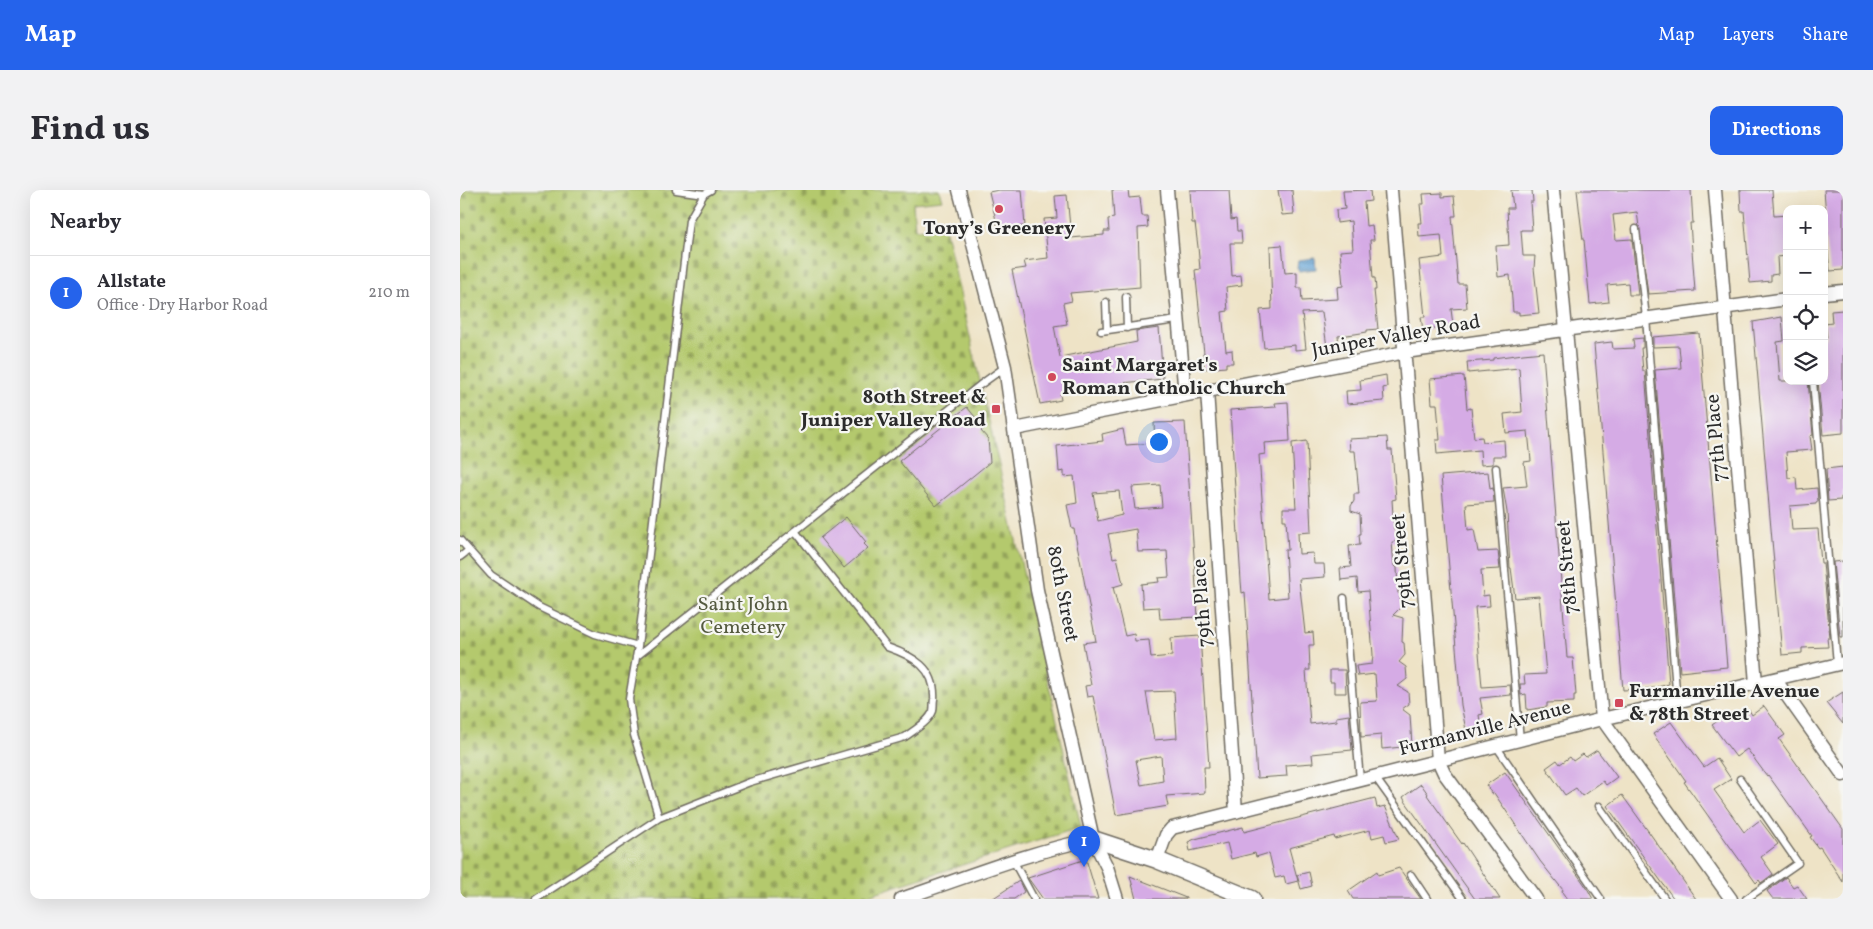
<!DOCTYPE html>
<meta charset="utf-8">
<style>
body{margin:0;font-family:Vollkorn,serif;background:#f2f2f3;color:#2b2b33}
.controls{position:absolute;right:15px;top:15px;display:grid;overflow:hidden;border-radius:10px;box-shadow:0 5px 20px #0002}
.controls button{width:45px;height:45px;display:grid;place-items:center;padding:0;border:0;border-bottom:1px solid #e1e1e2;background:#fff;color:#2b2b33;font:25px sans-serif}
.you{position:absolute;left:698px;top:251px;width:18px;height:18px;margin:-12px;border:4px solid #fff;border-radius:50%;background:#1a73e8;box-shadow:0 0 0 8px #1a73e833}
.badge{display:grid;place-items:center;width:32px;height:32px;border-radius:50%;background:#2563eb;color:#fff;font-size:16px;font-weight:700}
.pin{position:absolute;translate:-50% -41px;filter:drop-shadow(0 1px 2px #0008)}
.pin::after{content:'';position:absolute;top:26px;width:18px;height:15px;background:inherit;clip-path:polygon(0 0,100% 0,50% 100%)}
.list{margin:0;padding:0;list-style:none}
h2{display:flex;justify-content:space-between;align-items:center;height:65px;margin:0;padding:0 20px;font-size:21px}
h2 small{font-size:16px;font-weight:400;color:#7c7c81}
.list li{display:grid;grid-template-columns:32px 1fr auto;gap:15px;align-items:center;box-sizing:border-box;height:75px;padding:0 20px;border-top:1px solid #e1e1e2}
.list b{display:block;font-size:19px;white-space:nowrap}
.list p{margin:0;font-size:16px;white-space:nowrap;color:#7c7c81}
.list em{font-size:16px;font-style:normal;color:#7c7c81}
.icon{flex:none;width:28px;height:28px;fill:none;stroke:currentColor;stroke-width:2;stroke-linecap:round;stroke-linejoin:round}
.map{position:relative;flex:none;width:1383px;height:709px;overflow:hidden;border-radius:10px}
header{display:flex;align-items:center;gap:30px;box-sizing:border-box;height:70px;padding:0 25px;background:#2563eb;color:#fff}
header strong{font-size:24px}
nav{display:flex;gap:28px;margin-inline-start:auto;font-size:18px}
.intro{display:flex;align-items:center;justify-content:space-between;box-sizing:border-box;height:120px;padding:0 30px}
h1{margin:0;font-size:35px}
.button{padding:12px 22px;border-radius:10px;background:#2563eb;color:#fff;font-size:18px;font-weight:700}
main{display:flex;gap:30px;padding:0 30px}
aside{flex:1;background:#fff;border-radius:10px;box-shadow:0 5px 20px #0002}
.map>svg:first-child{display:block}
.cemetery{fill:url(#cemetery-stones);stroke:#707a4c}
.water{fill:url(#water-rules);stroke:#486881}
.building{fill:#d5abe5;fill-rule:evenodd}
.lines{fill:none;stroke-linecap:round;stroke-linejoin:round}
.service-casing{stroke:#6f6b61;stroke-width:9}
.minor-casing{stroke:#6f6b61;stroke-width:15}
.tertiary-casing{stroke:#6f6b61;stroke-width:19}
.service{stroke:#fff;stroke-width:6}
.minor{stroke:#fff;stroke-width:12}
.tertiary{stroke:#fff;stroke-width:16}
.poi-dot{fill:#d1495b;stroke:#f6f6f2;stroke-width:2}
.labels{text-anchor:middle;dominant-baseline:central;stroke-width:4.5;stroke-linejoin:round;paint-order:stroke}
.poi-label{font-size:20px;font-weight:bold;fill:#2b2b2b;stroke:#f6f6f2;text-anchor:start}
.street-label{font-size:20px;fill:#2b2b2b;stroke:#f6f6f2}
.park-label{font-size:20px;fill:#545a3f;stroke:#f6f6f2}
</style>
<header>
<strong>Map</strong>
<nav><a>Map</a><a>Layers</a><a>Share</a></nav>
</header>
<div class="intro"><h1>Find us</h1><a class="button">Directions</a></div>
<main>
<aside>
<h2>Nearby<small></small></h2>
<ul class="list">
<li><span class="badge">1</span><div><b>Allstate</b><p>Office · Dry Harbor Road</p></div><em>210 m</em></li>
</ul>
</aside>
<div class="map">
<svg width="1383" height="709" viewBox="0 0 1383 709">
<defs>
<pattern id="cemetery-stones" width="16" height="16" patternUnits="userSpaceOnUse" patternTransform="scale(1.25)"><rect width="16" height="16" fill="#b4c96d"/><path d="M2 7V4a2 2 0 0 1 4 0v3zM10 15v-3a2 2 0 0 1 4 0v3z" fill="#93a35a"/></pattern>
<pattern id="water-rules" width="6" height="5" patternUnits="userSpaceOnUse" patternTransform="scale(1.25)"><rect width="6" height="5" fill="#64a4d7"/><path d="M0 2.5h6" fill="none" stroke="#5386af"/></pattern>
</defs>
<rect width="100%" height="100%" fill="#f6f6f2"/>
<filter id="ink" filterUnits="userSpaceOnUse"><feTurbulence type="fractalNoise" baseFrequency=".02" numOctaves="2"/><feDisplacementMap in="SourceGraphic" scale="10" xChannelSelector="R" yChannelSelector="G"/><feConvolveMatrix kernelMatrix="1 2 1 2 8 2 1 2 1" color-interpolation-filters="sRGB"/></filter>
<filter id="wash" filterUnits="userSpaceOnUse"><feTurbulence type="fractalNoise" baseFrequency=".0096" numOctaves="4" result="noise"/><feDisplacementMap in="SourceGraphic" scale="20" xChannelSelector="R" yChannelSelector="G"/><feGaussianBlur stdDeviation="1.12" result="paint"/><feColorMatrix in="noise" values="0 0 0 0 0 0 0 0 0 0 0 0 0 0 0 0 0 1.4 0 .05"/><feComposite in="paint" operator="in"/></filter>
<g filter="url(#wash)">
<rect width="100%" height="100%" fill="#eee3c6"/>
<path class="cemetery" d="M0,0H479L482,10L453,13L455,39L485,37L621,637L396,709H0Z"/>
<path class="water" d="M855,68L856,79L839,81L837,79L838,70Z"/>
<g id="blocks">
<path class="building" d="M539,0H562L565,36L538,38L529,2Z
M652,0H668L669,8L680,7L682,26H687L688,37L678,38L680,97L610,103L612,111L603,113L607,134L594,136L600,167L677,152L676,141L699,138L703,189L662,193L663,194L642,199L641,195L600,204L601,210L580,214L552,80L566,78L564,71L588,68L584,29L597,28L595,6L607,5L611,48L644,45V41H649L648,29L654,28Z
M730,0H769L771,30L776,29L777,41H781L782,53H770L772,86L781,85L782,95L766,97L768,121L762,122L766,161L772,160L773,173H766V177L744,179L743,163H744L735,80L740,79L738,57L735,33H732Z
M818,0H832L834,24L822,25Z
M910,0L911,11L904,12L906,36L912,35L914,50H910L913,88H915L916,100H914L918,139L907,140V142L895,144L878,146L879,155L867,157L862,122L842,123L846,159L835,160V155L804,158L800,120L812,119L810,56L822,55L825,83L837,82V98H841L842,111L878,109L877,97L883,96L880,61L893,60L891,31L877,33L876,20L885,19L883,1Z
M1051,0H1072L1073,12H1070L1072,40H1061L1063,66H1075L1074,78L1079,123L1059,125V122H1053L1050,85L1038,87L1036,56L1049,55L1047,18H1053Z
M1117,0H1231L1233,33H1230L1235,101L1188,104L1177,22L1153,25L1156,50L1172,49L1178,105H1169L1168,93L1147,95L1149,112L1130,114L1124,50H1123L1120,26Z
M1280,0H1312L1314,26L1327,25V66L1317,67L1318,84L1311,85V91L1290,93L1284,21H1281Z
M1364,0H1383V80L1370,81L1364,29V25H1366Z
M982,3V7L994,6L996,26H992L998,94H1005L1007,118L991,119L993,135L963,140L961,127H965L959,70L983,67L981,45L959,47L958,33H962L960,14H964L963,4Z
M1383,120V243L1363,245L1358,191H1364V148H1367L1365,134L1372,133L1371,121Z
M1322,127L1324,151L1317,152L1320,191H1348L1353,245L1350,246L1352,260L1326,262L1328,288L1336,287L1337,300L1357,298L1358,312H1356V314L1330,316L1332,340L1358,339L1361,373H1363L1370,448H1367L1368,457L1342,458V463L1322,465L1293,132Z
M1239,143L1267,477L1220,482L1195,180L1221,178L1219,156L1193,157V147Z
M1183,148V158H1181L1183,181H1185L1209,494L1194,498L1163,500L1134,154L1152,152L1153,159L1174,158L1173,149Z
M1083,162L1107,468H1113L1116,505H1114V512L1087,513V517L1067,520L1066,504L1061,505L1060,494H1065L1064,485L1086,484L1079,406L1055,408L1051,378H1050L1047,322L1043,298L1067,296L1064,272L1071,271L1068,241L1046,243L1044,224L1062,222L1059,178L1008,183L1007,172L1033,170V168L1063,164Z
M926,185L927,197L923,198L924,211L887,214L886,201L901,200L900,190Z
M1004,186L1007,219L1011,218L1014,248L1022,247L1023,252L1044,250L1045,266H1033V274L1021,275L1020,260L977,264L976,250H980L977,214H972L970,189Z
M828,212L830,251L804,253L805,264L799,265L809,409L828,407L825,360H828L826,330H823V318H836L832,253L847,251L851,342L838,343L839,364L853,363L854,374H864L865,387L839,389L845,443L853,442L854,455H849L850,480H846L850,534L876,531V527L889,525L892,560L852,564L853,573L826,575L827,586L797,588L785,402L782,403L781,391L770,220L816,217L815,213Z
M507,217L524,238L521,241L528,249L530,272L476,316L439,271Z
M725,232L738,427L700,429L699,417L683,418L681,394L699,392L698,388L709,387L707,361L678,362L676,339L648,344L653,368L657,367L663,394L653,397L665,446L674,444L675,451L689,450L691,468L712,466L711,448L740,446L749,577H744L745,603L706,606L708,616L656,625L633,506L627,507L625,496L631,495L623,453L636,451L614,339H612L607,315L617,313L614,286L604,287V281L599,282L597,256L643,251L642,244L663,239L666,255L695,253L694,233ZM700,295L702,317L675,319L672,297ZM659,301L662,325L638,331L633,303ZM714,501L717,548L694,550L686,502ZM701,566L703,591L681,595L676,570Z
M927,247L928,260H932L936,309L932,310L934,340H938L940,351L932,352L934,376L937,377L938,403L940,405L941,417L933,425L943,428L942,452L944,453L945,465L939,472L946,477L947,489L938,496L948,502L949,514L942,519L950,525L952,556L922,559L921,545L901,547L900,512L917,511L915,484L898,486L896,476L912,474L913,465L908,401L898,402L897,388L881,390L880,378L891,377L889,356L900,355L899,344H901L900,324L891,321V316L894,311V304H899L895,261H890L889,249Z
M1383,277V307H1381V310L1368,311L1366,279Z
M1028,282L1030,299L1033,298L1034,312L1006,314L1008,340L1014,339L1018,362L1038,361L1040,379L1021,380L1023,406L1029,405L1030,416L1015,417L1022,497L1050,495L1051,505L1020,508L1023,524L1019,525L1021,537L1006,540L1001,515L981,286Z
M386,327L406,352L404,354L408,358L384,378L360,348Z
M1383,371V447H1380L1373,372Z
M870,480H885L886,503H874V492H870Z
M1383,502V534L1366,513Z
M1304,516L1325,545L1319,549L1383,639V692L1360,657L1358,658L1350,647L1352,646L1308,585L1307,586L1287,559L1276,567L1252,535L1263,527L1266,531L1276,523L1279,528L1289,520L1292,525Z
M1211,532L1244,577L1257,568L1271,589L1254,600L1284,642L1300,630L1318,654L1301,667L1313,684L1301,693L1299,690L1296,693L1224,592L1226,591L1193,544Z
M1137,560L1157,587L1146,595L1143,591L1122,606L1116,598L1105,605L1086,578L1097,570L1100,574L1110,567L1113,571L1123,564L1126,567Z
M1045,582L1127,698L1133,709H1107L1102,702L1103,700L1080,671L1034,603L1032,604L1026,595Z
M961,594L968,604L967,605L1002,654L1003,653L1040,709H1015L945,611L943,607Z
M1162,605L1191,645L1236,709H1214L1190,676L1147,616Z
M915,608L917,618L925,616L939,649L926,652L924,645L912,648L910,640L875,649L874,646L829,658L838,691L826,694L824,686L815,688L809,663L796,667L795,663L771,669L767,653L730,661L728,652L735,649L783,637L784,642Z
M626,669L638,709H583L568,688Z
M939,678L961,709H893L888,701L917,681L918,685Z
M849,682L852,696L841,699L837,685Z
M670,686L726,708V709H676Z
M1326,687L1333,697L1337,695L1347,709H1313L1307,701Z
M559,691L564,702L554,709H532Z"/>
</g>
</g>
<g filter="url(#ink)">
<use href="#blocks" fill-opacity="0" stroke="#6f6b61" stroke-width="1"/>
<g class="lines">
<defs>
<path id="service" d="M216,0L244,4
M1176,39L1186,128L1217,512
M666,107L667,138
M646,112L647,140
M641,141L717,130
M1353,191L1377,474
M1036,278L1060,550
M0,350L31,385L79,417L135,444L178,456
M0,367L9,360
M884,408L900,590
M176,467L520,195L545,177
M1036,556L1141,709
M915,587L1003,709
M1280,589L1338,673L1286,709
M1139,616L1205,709
M199,628L174,545L169,509L178,456L229,30L244,4L251,0
M554,672L574,709
M951,685L967,709
M76,709L199,628L290,592L445,547C454,540 469,532 473,521C474,518 473,513 474,509C476,478 453,466 427,457L335,341"/>
<path id="minor" d="M499,0L545,177L577,400L633,649L647,677L657,709
M707,0L725,205
M931,0L978,570L984,583L1076,709
M1093,0L1142,529L1271,709
M1255,0L1296,493
M1364,103L1383,101
M747,201L776,622
M555,239L945,162L1327,109
M1315,489L1383,585
M697,670L706,645L712,638L1142,529L1383,473
M441,709C504,688 568,662 633,649"/>
<path id="tertiary" d="M633,649L697,670L792,709"/>
</defs>
<use href="#service" class="service-casing"/>
<use href="#minor" class="minor-casing"/>
<use href="#tertiary" class="tertiary-casing"/>
<use href="#service" class="service"/>
<use href="#minor" class="minor"/>
<use href="#tertiary" class="tertiary"/>
</g>
</g>
<g class="poi-dot">
<circle cx="539" cy="19" r="5"/>
<circle cx="592" cy="187" r="5"/>
<rect x="531" y="214" width="10" height="10" rx="2.5"/>
<rect x="1154" y="508" width="10" height="10" rx="2.5"/>
</g>
<g class="labels">
<g class="poi-label">
<text x="539" y="39" text-anchor="middle">Tony’s Greenery</text>
<text x="602" y="176">Saint Margaret's<tspan x="602" dy="23">Roman Catholic Church</tspan></text>
<text x="526" y="208" text-anchor="end">80th Street &amp;<tspan x="526" dy="23">Juniper Valley Road</tspan></text>
<text x="1169" y="502">Furmanville Avenue<tspan x="1169" dy="23">&amp; 78th Street</tspan></text>
</g>
<g class="street-label">
<text transform="translate(936 147) rotate(-10)">Juniper Valley Road</text>
<text transform="translate(1257 248) rotate(-95)">77th Place</text>
<text transform="translate(943 371) rotate(-95)">79th Street</text>
<text transform="translate(1108 377) rotate(-95)">78th Street</text>
<text transform="translate(602 404) rotate(79)">80th Street</text>
<text transform="translate(743 413) rotate(-94)">79th Place</text>
<text transform="translate(1025 539) rotate(-14)">Furmanville Avenue</text>
</g>
<g class="park-label">
<text x="283" y="415">Saint John<tspan x="283" dy="23">Cemetery</tspan></text>
</g>
</g>
</svg>
<div class="controls">
<button>+</button>
<button>−</button>
<button><svg class="icon" aria-label="locate" viewBox="0 0 24 24"><circle cx="12" cy="12" r="6"/><path d="M12 2v4M12 18v4M2 12h4M18 12h4"/></svg></button>
<button><svg class="icon" aria-label="layers" viewBox="0 0 24 24"><path d="M12 4l9 5-9 5-9-5zM3 14l9 5 9-5"/></svg></button>
</div>
<div class="you"></div>
<div class="pin badge" style="left:624px;top:677px">1</div>
</div>
</main>
